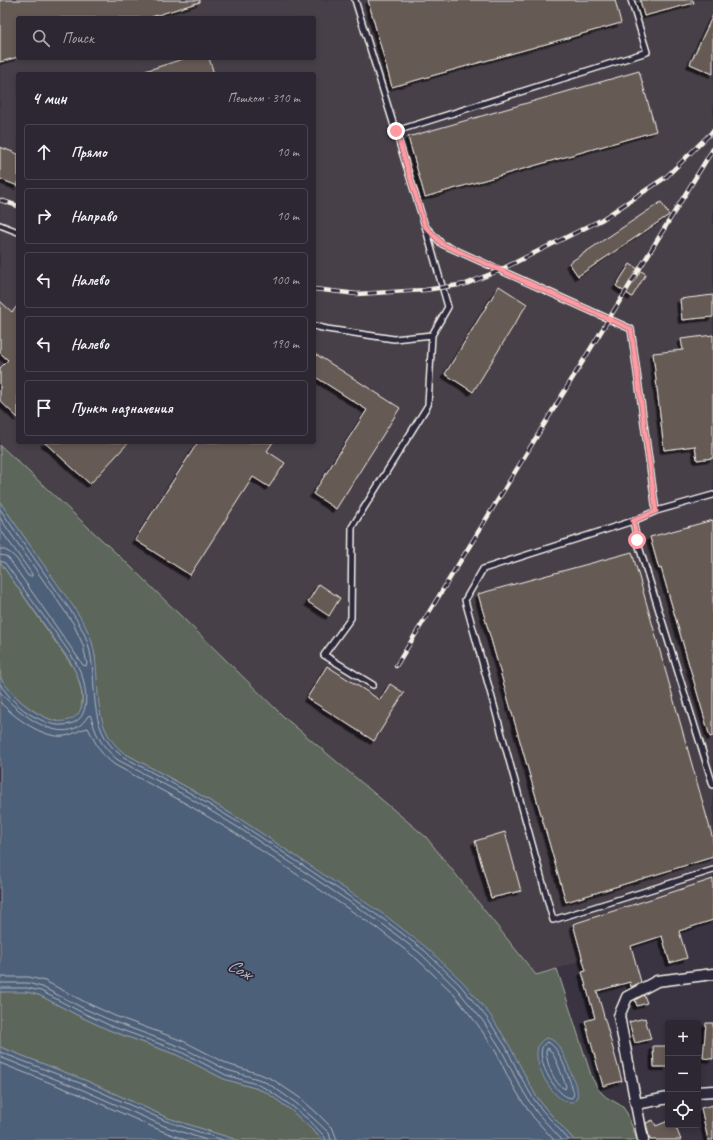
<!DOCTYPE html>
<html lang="ru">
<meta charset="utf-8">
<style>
body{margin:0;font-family:Caveat,sans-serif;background:#38333e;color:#f1f3f6}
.controls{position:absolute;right:12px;bottom:12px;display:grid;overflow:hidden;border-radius:4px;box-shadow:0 2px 6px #0003}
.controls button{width:36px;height:36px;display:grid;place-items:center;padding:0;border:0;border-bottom:1px solid #48444d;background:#2c2732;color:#f1f3f6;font:20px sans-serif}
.stop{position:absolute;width:12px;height:12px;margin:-9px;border:3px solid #ff9aa2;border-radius:50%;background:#fff}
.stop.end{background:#ff9aa2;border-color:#fff;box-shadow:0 1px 4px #0008}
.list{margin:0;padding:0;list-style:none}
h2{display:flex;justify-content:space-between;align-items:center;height:52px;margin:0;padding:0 16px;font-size:17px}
h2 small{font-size:13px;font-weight:400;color:#a6a5ac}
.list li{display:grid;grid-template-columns:26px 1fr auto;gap:12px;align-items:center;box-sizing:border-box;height:56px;margin:0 8px 8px;padding:0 8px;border:1px solid #48444d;border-radius:4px}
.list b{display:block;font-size:15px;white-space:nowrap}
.list em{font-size:13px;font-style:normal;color:#a6a5ac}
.icon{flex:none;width:22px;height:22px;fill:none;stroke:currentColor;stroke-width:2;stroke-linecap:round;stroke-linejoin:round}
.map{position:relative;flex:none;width:713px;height:1140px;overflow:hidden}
.search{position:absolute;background:#2c2732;box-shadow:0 2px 6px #0003;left:16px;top:16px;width:300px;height:44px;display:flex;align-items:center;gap:10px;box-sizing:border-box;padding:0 14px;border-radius:4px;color:#a6a5ac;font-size:15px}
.panel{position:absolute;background:#2c2732;box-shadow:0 2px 6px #0003;left:16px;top:72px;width:300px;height:372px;border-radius:4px}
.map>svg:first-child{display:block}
.built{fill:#473f48;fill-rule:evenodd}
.green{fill:#5c665a;stroke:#a8aca1}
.water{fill:#4e6079;stroke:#909aa5}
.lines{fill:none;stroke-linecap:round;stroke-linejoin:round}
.shore{stroke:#b2b7bc;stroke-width:1}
.building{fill:#665a55;stroke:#f4f1e8;filter:url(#shadow)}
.lane-casing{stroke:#f4f1e8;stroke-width:8}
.street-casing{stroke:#f4f1e8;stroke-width:13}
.lane{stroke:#2f2a3d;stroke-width:5}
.street{stroke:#2f2a3d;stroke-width:10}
.rail-casing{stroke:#f4f1e8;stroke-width:4.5}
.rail{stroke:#2f2a3d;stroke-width:3;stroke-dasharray:9;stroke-linecap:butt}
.route{stroke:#ff9aa2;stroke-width:5}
.labels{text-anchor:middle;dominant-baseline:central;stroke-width:3.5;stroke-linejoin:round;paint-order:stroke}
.water-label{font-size:18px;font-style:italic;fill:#b2b7bc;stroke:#2f2a3d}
</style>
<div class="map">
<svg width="713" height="1140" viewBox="0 0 713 1140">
<defs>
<filter id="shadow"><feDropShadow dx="-3.5" dy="3.5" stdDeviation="0" flood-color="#0009"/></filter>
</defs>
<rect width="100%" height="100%" fill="#3a3442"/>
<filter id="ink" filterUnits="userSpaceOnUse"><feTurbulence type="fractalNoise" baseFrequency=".025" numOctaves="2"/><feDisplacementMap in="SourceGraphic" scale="8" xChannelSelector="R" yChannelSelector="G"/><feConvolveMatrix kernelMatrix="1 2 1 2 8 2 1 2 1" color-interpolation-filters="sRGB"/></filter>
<g filter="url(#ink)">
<path class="built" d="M0,0H713V920L536,975L426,837L285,718L132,568L0,445ZM18,18H314V58H18ZM18,74H314V442H18Z"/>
<path class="green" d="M0,445L132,568L285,718L426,837L536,975L557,969L592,1078L599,1090L606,1097L622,1106L627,1113L637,1140H574L545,1108L536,1096L500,1030L307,864L243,821L192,790L124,753L116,747L110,740L102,723L98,703L95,656L92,643L87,630L72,606L0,502Z
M0,562L75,670C82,687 91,721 62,722C43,722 9,695 1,679C0,672 0,659 0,651C0,622 0,592 0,562Z
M13,991L27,992L39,995L79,1016L109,1030L177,1055L224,1079L255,1088L266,1092L291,1110L323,1140H237L168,1118L87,1081L0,1047V992Z"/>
<path class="water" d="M0,502C19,529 37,556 56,582C69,601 85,620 92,642C103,681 88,725 124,753L192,790L243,821L386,916L427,948L463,982L491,1016L509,1045L536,1096L545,1108L574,1140H323L291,1110L266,1092L255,1088L224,1079L177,1055L109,1030L79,1016L39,995L27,992H0V677C13,697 32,714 55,721C61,722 68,721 73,718C92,707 78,675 70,661L0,562Z
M546,1038C548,1038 551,1039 552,1040C563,1045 572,1077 577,1089C578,1094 578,1097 574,1102C569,1102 565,1102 561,1099C547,1090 524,1048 546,1038Z
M0,1047L87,1081L168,1118L237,1140H0Z"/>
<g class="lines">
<path class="shore" d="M0,509C18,535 36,561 54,587C66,605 82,623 88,644C100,683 84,728 122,756L190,793L241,824L383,919L425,951L460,985L487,1018L506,1047L519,1074L533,1098L542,1110L569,1140
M0,518L73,623L83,645L87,664L86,666L83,665L9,559L5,556L0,555
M0,529L32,574V576H28C21,566 14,550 0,549
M0,561L5,563C22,586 38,609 55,632C65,647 78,662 83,679C88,698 89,725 62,725C52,726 41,720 33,716C20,709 8,696 0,684
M0,692C18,713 66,752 88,716L90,715C92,719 93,723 94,727C99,741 107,751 118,760L188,797L239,828L381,923L421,954L456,988L483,1021L501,1049L515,1077L529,1101L538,1114L562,1140
M0,702C14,717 43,739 65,736C73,735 80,729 88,728C97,745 98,752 115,765L185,803L235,833L377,928L417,959L452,992L478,1025L496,1052L509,1079L524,1104L534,1118L554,1140
M0,977H29L45,981L85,1002L115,1016L183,1041L230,1065L260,1074L272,1079L300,1098L317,1113L333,1129L337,1140
M0,983H28L42,987L83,1008L112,1021L181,1047L227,1070L258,1079L269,1084L296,1103L313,1118L329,1133L331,1140
M0,988H27L41,991L81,1012L111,1026L179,1051L226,1075L256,1084L267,1089L293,1107L310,1121L324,1136L326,1140
M547,1042C559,1044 569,1079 573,1090L574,1094L572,1098C556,1099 529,1050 547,1042Z
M548,1048C556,1055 562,1076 566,1086L565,1089C554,1084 547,1064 546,1052Z
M0,1052L85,1085L166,1121L223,1140
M0,1057L83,1090L164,1126L206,1140
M0,1063L81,1095L162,1131L186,1140"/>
</g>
<path class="building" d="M0,0H200V2L148,18H18V57L0,62Z
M368,0H615L621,23L392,87Z
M640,0H693L694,3L644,16Z
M713,15V74L690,64Z
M186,58H209L214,74H142V72Z
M639,71L656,131L425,197L408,137Z
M0,147L18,154V186L0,179Z
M661,202L669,215L578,276L569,263Z
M630,264L646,274L632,297L616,286Z
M499,286L527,304L473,392L445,374Z
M713,295V317L682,320L680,299Z
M0,301L12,312L18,305V418L0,401V368L8,360L0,353Z
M713,335V458L697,460L695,446L664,450L653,353L683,350L681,339Z
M314,353L400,408L336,509L313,494L367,410L314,376Z
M44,442H129L90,484Z
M198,442H273L267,451L285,463L269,487L253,477L190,575L135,540Z
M713,520V736L710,737L661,568L659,569L650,537Z
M632,552L713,839V857L566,902L478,594Z
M319,584L340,598L329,616L308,602Z
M327,666L380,700L390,684L404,693L374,741L307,698Z
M505,832L521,891L491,898L475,841Z
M713,879V920L679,931L687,958L670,963L662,936L631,946L641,982L631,987L630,982L597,991L622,1081L603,1086L585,1021L595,1018L582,972L586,971L573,924Z
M644,995L647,1003L637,1006L635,1000Z
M645,1018L651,1039L635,1043L629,1022Z
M706,1023H713V1059L703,1058Z
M653,1046H667L668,1067H654Z
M713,1105V1140H708L701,1108Z
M653,1120L656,1126L668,1121V1125H675L681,1140H650L646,1123Z"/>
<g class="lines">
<defs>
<path id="lane" d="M396,131L647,52L631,0
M0,225L18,232
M425,226L442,244L631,329L656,511L713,495
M314,326L327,329L394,339L432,335L448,307L425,226L355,0
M633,521L656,511
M373,685L324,655L351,618L352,527L428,405L432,335
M713,785L637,540L633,521L483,569L465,600L553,920L713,870"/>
<path id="street" d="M698,1092L713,1091
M636,1104L668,1098
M643,1140L619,1016L627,997L657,981L713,974"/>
</defs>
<use href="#lane" class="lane-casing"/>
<use href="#street" class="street-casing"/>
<use href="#lane" class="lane"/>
<use href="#street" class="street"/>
<defs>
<path id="rail" d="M0,200L18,206
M314,289L357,294L425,290L466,284L498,271L601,220L666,177L713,131
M396,666L713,149"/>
</defs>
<use href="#rail" class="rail-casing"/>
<use href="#rail" class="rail"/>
</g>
</g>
<g class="lines" filter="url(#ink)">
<path class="route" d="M396,131L425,226L442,244L631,329L656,511L633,521L637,540"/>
</g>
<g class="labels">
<g class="water-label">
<text transform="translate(240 969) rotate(28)">Сож</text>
</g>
</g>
</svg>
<div class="controls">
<button>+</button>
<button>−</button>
<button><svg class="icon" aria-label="locate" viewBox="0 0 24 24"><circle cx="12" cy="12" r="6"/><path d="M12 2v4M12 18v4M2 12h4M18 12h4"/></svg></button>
</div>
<div class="stop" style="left:637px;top:540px"></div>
<div class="stop end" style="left:396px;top:131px"></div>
<div class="search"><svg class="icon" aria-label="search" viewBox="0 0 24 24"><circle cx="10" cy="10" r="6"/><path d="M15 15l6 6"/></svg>Поиск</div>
<section class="panel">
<h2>4 мин<small>Пешком · 310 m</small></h2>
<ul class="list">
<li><svg class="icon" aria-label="ahead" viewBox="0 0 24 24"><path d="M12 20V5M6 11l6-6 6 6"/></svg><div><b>Прямо</b></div><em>10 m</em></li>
<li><svg class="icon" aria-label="right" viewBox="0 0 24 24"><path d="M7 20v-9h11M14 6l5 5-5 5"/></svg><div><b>Направо</b></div><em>10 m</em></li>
<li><svg class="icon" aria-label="left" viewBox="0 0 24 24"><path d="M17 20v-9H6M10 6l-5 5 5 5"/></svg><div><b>Налево</b></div><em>100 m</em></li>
<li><svg class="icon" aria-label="left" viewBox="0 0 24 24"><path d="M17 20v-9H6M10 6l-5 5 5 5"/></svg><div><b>Налево</b></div><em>190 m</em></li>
<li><svg class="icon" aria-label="arrive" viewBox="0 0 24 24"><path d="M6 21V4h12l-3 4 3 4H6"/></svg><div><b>Пункт назначения</b></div></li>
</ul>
</section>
</div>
